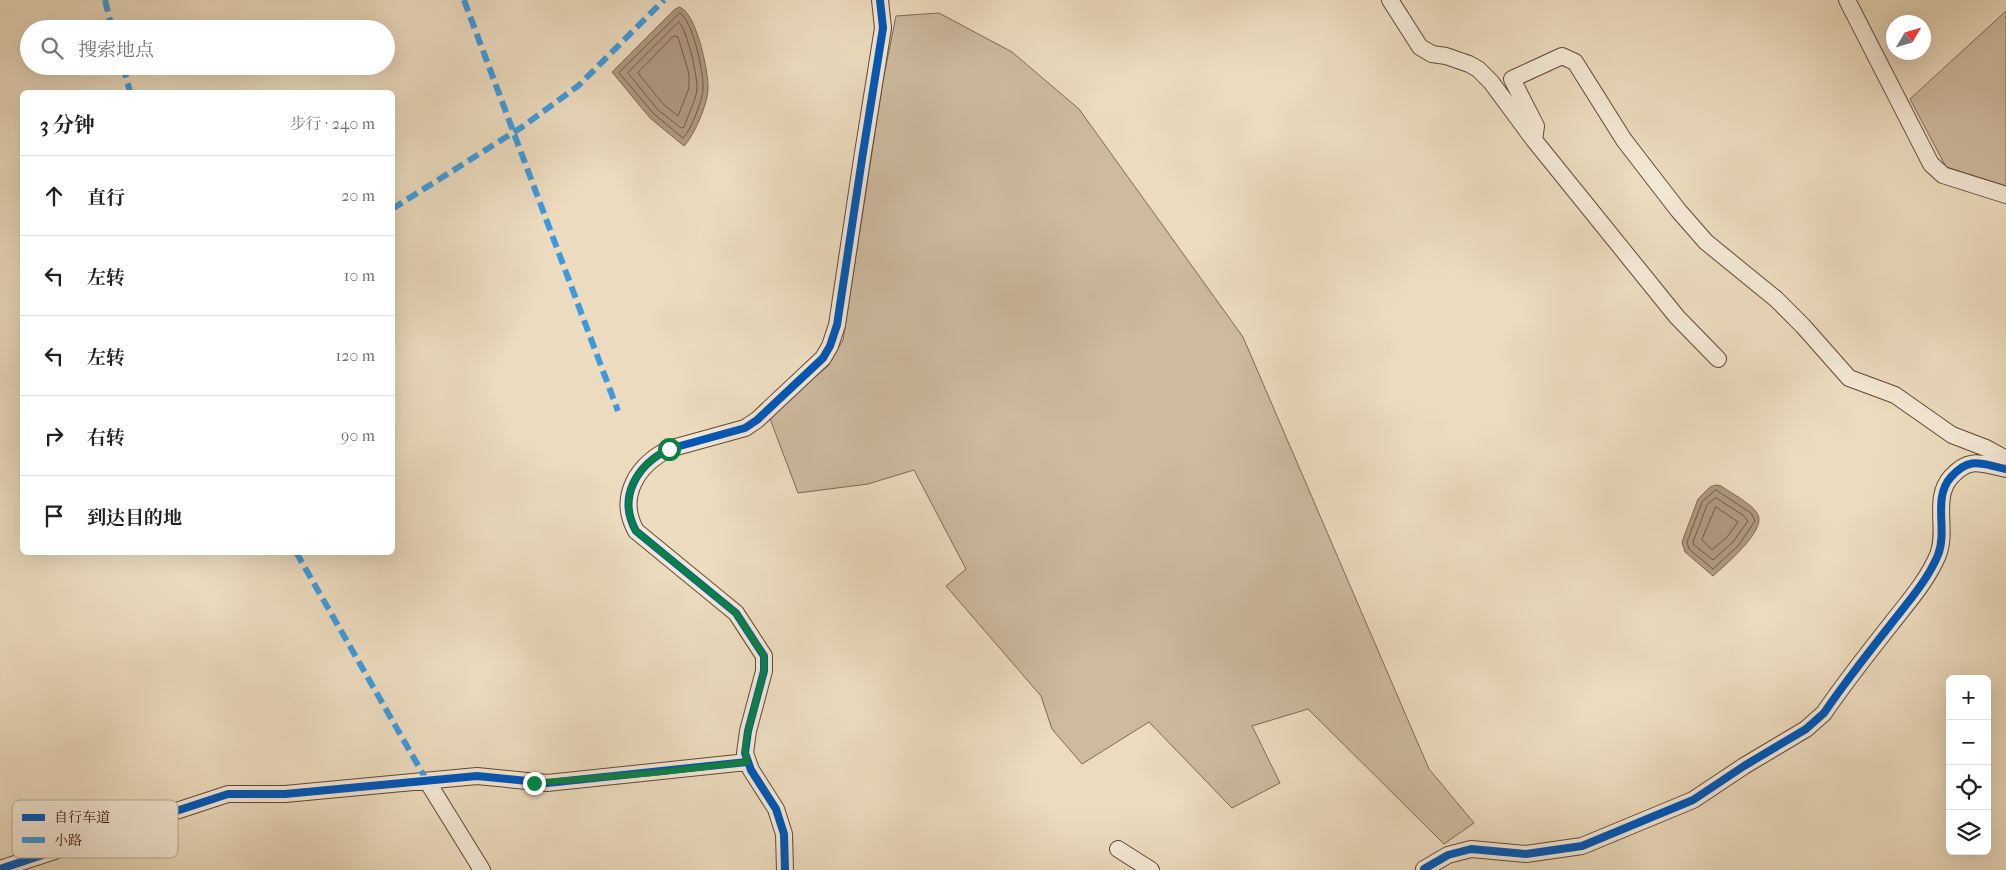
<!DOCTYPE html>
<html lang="zh">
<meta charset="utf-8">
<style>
body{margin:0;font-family:"IM FELL French Canon","Noto Serif SC",serif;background:#f6f6f6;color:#202124}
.controls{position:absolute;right:15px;bottom:15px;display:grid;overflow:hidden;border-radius:8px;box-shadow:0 5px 20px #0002}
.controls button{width:45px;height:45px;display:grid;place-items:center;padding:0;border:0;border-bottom:1px solid #e0e0e0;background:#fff;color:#202124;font:25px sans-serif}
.compass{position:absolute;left:1886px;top:15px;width:45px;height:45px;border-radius:50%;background:#fff;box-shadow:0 5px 20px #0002;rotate:52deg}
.stop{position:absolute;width:15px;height:15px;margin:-11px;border:4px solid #0b8043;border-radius:50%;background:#fff}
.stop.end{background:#0b8043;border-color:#fff;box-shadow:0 1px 5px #0008}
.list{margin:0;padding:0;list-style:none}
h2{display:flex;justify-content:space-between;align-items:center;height:65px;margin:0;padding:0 20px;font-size:21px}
h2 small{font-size:16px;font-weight:400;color:#757577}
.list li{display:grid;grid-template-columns:32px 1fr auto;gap:15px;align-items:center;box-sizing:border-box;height:80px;padding:0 20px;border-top:1px solid #e0e0e0}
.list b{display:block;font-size:19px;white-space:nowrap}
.list em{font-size:16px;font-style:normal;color:#757577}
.icon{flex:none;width:28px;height:28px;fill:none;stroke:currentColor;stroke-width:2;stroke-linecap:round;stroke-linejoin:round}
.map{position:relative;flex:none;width:2006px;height:870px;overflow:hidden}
.search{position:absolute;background:#fff;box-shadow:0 5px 20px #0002;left:20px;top:20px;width:375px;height:55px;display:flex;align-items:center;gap:12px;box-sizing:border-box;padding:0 18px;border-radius:28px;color:#757577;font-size:19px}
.panel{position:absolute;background:#fff;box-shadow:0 5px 20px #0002;left:20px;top:90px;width:375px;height:465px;border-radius:8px}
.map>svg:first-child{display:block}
.green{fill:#cdba9f;stroke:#816854}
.water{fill:#ae9880;stroke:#7e6450}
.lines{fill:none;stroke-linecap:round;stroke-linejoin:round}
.shore{stroke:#725744;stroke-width:1}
.minor-casing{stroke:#634736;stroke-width:18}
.minor{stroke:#f3e8d5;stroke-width:16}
.quiet{stroke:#3e9add;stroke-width:6;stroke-dasharray:12 6;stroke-linecap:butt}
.cycleway-casing{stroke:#f3e8d5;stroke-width:11}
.cycleway{stroke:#0057b8;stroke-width:8}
.route{stroke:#0b8043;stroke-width:6}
.key{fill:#f3e8d5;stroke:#baa998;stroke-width:1}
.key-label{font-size:14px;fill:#351608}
</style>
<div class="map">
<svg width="2006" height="870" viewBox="0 0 2006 870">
<rect width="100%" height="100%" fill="#ecdbbe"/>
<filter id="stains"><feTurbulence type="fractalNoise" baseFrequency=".004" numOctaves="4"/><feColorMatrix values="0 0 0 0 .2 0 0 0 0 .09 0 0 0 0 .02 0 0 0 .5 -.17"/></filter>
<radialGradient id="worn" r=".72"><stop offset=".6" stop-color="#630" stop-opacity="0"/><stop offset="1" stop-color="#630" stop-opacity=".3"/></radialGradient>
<path class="green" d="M2006,11V186L1946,167L1910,99Z
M939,13L1012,52L1079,109L1243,337L1429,769L1474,823L1444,844L1308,709L1252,726L1280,783L1232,808L1149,722L1082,764L1052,729L1041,696L946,586L966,569L914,470L868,484L798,493L769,416L828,366L843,340L883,81L896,16Z"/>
<path class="water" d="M679,7C696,11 709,73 708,89C708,103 694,136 684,146L650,118L612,72L674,10Z
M1716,485L1721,486C1731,493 1754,505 1758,515C1766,531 1724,566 1713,576L1685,552L1682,542L1698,499L1710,487Z"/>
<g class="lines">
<path class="shore" d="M680,13C693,21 704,73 703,89C703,99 690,132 683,138L654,114L619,73Z
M679,22C687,30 698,77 697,90C695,102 688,115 684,127L681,128L658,110L628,73Z
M674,36L678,37L689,74V88L678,116L663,104L638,73Z
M1716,490L1751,513L1755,521L1738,546L1713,569L1689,549L1687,542L1702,502Z
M1716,498L1743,515L1748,521L1733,542L1713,560L1694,545L1693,542L1707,505Z
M1716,507L1738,522L1727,537L1712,550L1702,540Z"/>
<defs>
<path id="minor" d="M1390,0L1420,47L1432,54L1446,56L1469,64L1478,69L1491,82L1534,140L1677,317L1718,359
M1847,0L1931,164L1943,175L2006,195
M1534,140L1536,126L1512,79L1562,56L1575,62L1624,140L1678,210L1706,242L1776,299L1803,326L1849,378L1895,395L1952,435L1986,448L2006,459
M427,781L482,870
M1118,849L1151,870
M0,869L228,794H285L477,776L547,783L747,762
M785,870L784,834L776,809L751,770L745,753L748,731L764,671V656L736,613L636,531C617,497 637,465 669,449L745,428L757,420L823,358L830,346L837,325L862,159L883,28L880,0
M1425,870L1424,869L1448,855L1471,849L1526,854L1582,846L1693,800L1744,766L1806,729L1824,713C1845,682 1868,653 1891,624C1908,602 1927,581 1938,555C1948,530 1932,498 1951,477C1970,456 1981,464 2006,469"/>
</defs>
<use href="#minor" class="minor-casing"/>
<use href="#minor" class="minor"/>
<path class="quiet" d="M105,0L112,29
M464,0L618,411
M123,66L130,92
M392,209L522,127L578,86L664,0
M296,552L427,781"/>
<defs>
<path id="cycleway" d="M0,869L228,794H285L477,776L547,783L747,762
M785,870L784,834L776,809L751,770L745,753L748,731L764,671V656L736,613L636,531C617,497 637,465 669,449L745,428L757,420L823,358L830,346L837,325L862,159L883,28L880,0
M1425,870L1424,869L1448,855L1471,849L1526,854L1582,846L1693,800L1744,766L1806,729L1824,713C1845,682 1868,653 1891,624C1908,602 1927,581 1938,555C1948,530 1932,498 1951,477C1970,456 1981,464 2006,469"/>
</defs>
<use href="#cycleway" class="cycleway-casing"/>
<use href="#cycleway" class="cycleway"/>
</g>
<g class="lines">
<path class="route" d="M534,783L654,773L747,762L745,748L748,731L764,671V656L736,613L636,531C617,497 637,465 669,449"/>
</g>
<rect x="12" y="800" width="166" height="58" rx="8" class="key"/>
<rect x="22" y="814" width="23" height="7" fill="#0057b8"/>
<rect x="22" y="837" width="23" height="6" fill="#3e9add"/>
<g class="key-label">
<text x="54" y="822">自行车道</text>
<text x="54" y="845">小路</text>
</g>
<rect width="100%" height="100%" filter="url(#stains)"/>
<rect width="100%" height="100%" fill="url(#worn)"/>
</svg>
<div class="controls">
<button>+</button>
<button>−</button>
<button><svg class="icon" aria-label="locate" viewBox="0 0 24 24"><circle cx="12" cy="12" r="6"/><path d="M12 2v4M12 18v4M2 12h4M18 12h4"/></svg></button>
<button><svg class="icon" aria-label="layers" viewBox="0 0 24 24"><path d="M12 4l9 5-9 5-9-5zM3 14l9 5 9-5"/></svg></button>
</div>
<svg class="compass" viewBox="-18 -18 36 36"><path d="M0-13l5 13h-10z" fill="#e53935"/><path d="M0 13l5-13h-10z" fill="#757577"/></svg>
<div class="stop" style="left:669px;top:449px"></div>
<div class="stop end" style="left:534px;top:783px"></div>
<div class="search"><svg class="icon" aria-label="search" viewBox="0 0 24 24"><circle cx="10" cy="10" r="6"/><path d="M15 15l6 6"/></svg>搜索地点</div>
<section class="panel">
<h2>3 分钟<small>步行 · 240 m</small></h2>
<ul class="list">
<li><svg class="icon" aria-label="ahead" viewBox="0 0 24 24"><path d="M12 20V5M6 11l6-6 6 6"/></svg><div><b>直行</b></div><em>20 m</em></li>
<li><svg class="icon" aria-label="left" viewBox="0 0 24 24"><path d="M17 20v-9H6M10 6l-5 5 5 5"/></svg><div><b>左转</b></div><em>10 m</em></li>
<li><svg class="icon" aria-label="left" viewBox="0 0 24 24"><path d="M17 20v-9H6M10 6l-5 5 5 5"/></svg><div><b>左转</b></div><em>120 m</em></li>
<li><svg class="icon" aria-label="right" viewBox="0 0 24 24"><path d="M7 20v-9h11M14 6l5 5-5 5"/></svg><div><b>右转</b></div><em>90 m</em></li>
<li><svg class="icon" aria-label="arrive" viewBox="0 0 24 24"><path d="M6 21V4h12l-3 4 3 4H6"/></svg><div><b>到达目的地</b></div></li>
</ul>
</section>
</div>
